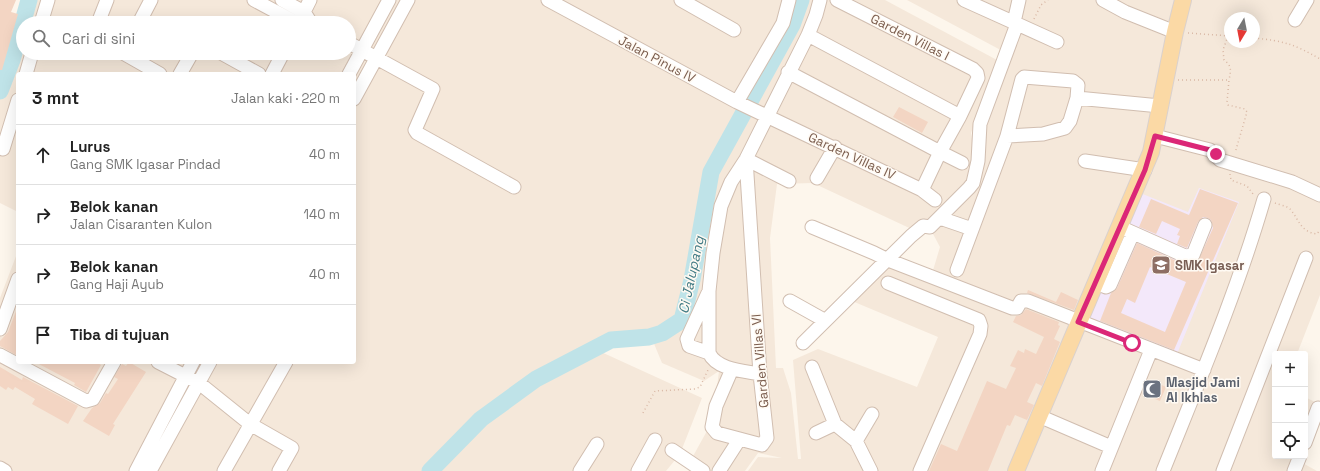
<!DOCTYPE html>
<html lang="id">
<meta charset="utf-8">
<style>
body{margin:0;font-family:"Space Grotesk",sans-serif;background:#f2f2f2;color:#222}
.controls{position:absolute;right:12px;bottom:12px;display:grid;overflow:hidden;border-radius:4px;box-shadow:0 4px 16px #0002}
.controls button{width:36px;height:36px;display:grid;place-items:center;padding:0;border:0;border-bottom:1px solid #e0e0e0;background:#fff;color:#222;font:20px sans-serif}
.compass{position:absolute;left:1224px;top:12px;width:36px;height:36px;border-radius:50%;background:#fff;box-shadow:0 4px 16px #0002;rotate:190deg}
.stop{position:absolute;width:12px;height:12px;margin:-9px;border:3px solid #db2777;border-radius:50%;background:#fff}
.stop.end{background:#db2777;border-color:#fff;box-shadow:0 1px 4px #0008}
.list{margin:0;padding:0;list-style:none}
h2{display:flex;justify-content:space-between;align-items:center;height:52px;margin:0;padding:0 16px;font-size:17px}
h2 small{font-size:13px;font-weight:400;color:#767676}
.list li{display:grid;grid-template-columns:26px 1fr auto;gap:12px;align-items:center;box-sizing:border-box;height:60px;padding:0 16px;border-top:1px solid #e0e0e0}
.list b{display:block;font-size:15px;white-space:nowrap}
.list p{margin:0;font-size:13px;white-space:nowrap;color:#767676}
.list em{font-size:13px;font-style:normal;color:#767676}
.icon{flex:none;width:22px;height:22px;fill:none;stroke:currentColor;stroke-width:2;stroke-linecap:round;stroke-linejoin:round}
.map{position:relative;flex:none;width:1320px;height:471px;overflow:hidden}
.search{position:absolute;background:#fff;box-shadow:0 4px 16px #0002;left:16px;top:16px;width:340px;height:44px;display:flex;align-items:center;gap:10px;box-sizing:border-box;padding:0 14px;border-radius:22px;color:#767676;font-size:15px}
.panel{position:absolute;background:#fff;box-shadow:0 4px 16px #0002;left:16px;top:72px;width:340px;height:292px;border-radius:4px}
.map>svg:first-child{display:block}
.residential{fill:#f5e8da;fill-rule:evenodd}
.education{fill:#f3e8fa}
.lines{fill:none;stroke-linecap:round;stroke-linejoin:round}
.river{stroke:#bfe3e8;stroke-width:17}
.building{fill:#f3d5c3;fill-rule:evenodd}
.minor-casing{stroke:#d1beb0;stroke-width:15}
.major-casing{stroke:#dad1cd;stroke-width:18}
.path{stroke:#d9b8a5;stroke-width:1.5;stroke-dasharray:1 3;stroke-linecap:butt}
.minor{stroke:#fff;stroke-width:13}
.major{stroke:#fbd9a5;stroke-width:16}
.route{stroke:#db2777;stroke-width:5}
.labels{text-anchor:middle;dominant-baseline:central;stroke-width:3;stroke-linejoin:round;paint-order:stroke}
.street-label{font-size:13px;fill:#7a5c4d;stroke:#fffaf3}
.education-label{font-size:13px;font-weight:bold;fill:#785e54;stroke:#fffaf3;text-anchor:start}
.worship-label{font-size:13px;font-weight:bold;fill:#5b616d;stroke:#fffaf3;text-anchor:start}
.water-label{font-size:14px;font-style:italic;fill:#437c86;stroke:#fffaf3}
</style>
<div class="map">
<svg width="1320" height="471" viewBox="0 0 1320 471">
<rect width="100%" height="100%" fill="#fdf6ec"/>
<path class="residential" d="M31,0H885L997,60L971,133L974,151L966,187L920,233L813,183L777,184L770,238L776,368H783L791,393L798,459H801L793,360L818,349L917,387L938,337L852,301L888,258L931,277L940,247L932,232L971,187L980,123L1010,55L907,0H1320V295L1297,354H1275V456H1300L1299,461L1317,471H748L758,457L782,458L758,453L745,471H709L692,458L713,420L719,371L704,381L662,363L650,334L607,343L522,385L502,402L557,375L599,351L702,398L680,454L666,471H441L459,451L457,449L498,405L469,428L444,461L431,471H0V298L18,251V362H354V74H18V212L0,203V92ZM1230,18H1254V42H1230ZM23,23H349V53H23Z
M1305,397L1319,404L1305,443Z"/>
<path class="education" d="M1199,188L1239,202L1175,359L1086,317L1140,193L1188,212Z"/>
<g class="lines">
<path class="river" d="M0,91L12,60L29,0
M430,471L481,419L536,379L611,340L649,337L662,333L682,320L692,280L711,172L792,25L801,0"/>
</g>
<path class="building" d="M0,0H16L11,12L18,14L2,70H0Z
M899,107L928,122L922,133L893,117Z
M1200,189L1238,203L1174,350L1100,321L1111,293L1117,288L1137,243L1190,267L1192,263L1198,261L1213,228L1211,220L1208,218L1203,217L1198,222L1187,248L1177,244L1180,236L1177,235L1180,229L1162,221L1156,234L1139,227L1151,199L1189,215ZM1150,267L1186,282L1165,332L1121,313L1127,299L1135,303Z
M1028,290L1056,302L1061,292L1078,300L1074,310L1027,293Z
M18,306V356L0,346V341L8,332Z
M1026,309L1059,322L1058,325L1060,326L1054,339L1060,342L1042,386L1036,383L1027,402L1034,405L1027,420L1015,415L1010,426L1007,425L988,471H929L941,444L957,451L987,381L1006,389L1016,368L1010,366L1018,350L1024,353L1025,349L1036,354L1044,337L1013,322L1016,316L1021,315Z
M35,362H96L101,365L86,392L74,385L75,383Z
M129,362L146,372L113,424L115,425L109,436L83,421L92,408L100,403L106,393L108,394L118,379L114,377L122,364L126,366Z
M0,367L22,380L23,377L78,406L68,424L32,404L35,399L15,387L13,390L8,387L6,390L0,386Z
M1148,379L1166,387L1160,401L1142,394Z"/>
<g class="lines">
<defs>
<path id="minor" d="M254,0L297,23
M282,0L304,12L311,23
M548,0L737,102L922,190L935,200
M681,0L734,30
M837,0L973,69L977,73L978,78L960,116
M964,0L1057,42
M1103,0L1125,12L1175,32
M300,20L310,0
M1295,20L1307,0
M1014,22L1019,0
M41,23L48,0
M98,23L107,0
M139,23L151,0
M349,43L433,89L415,130L417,133L514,187
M123,53L160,74
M221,53L259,74
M788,72L940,152L960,116L808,35
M26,74L32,53
M180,74L192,53
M272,74L283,53
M349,74L389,0
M354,99L408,0
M737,102L783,23L789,0
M1007,136L1022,79L1024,77L1073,81L1078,85L1077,98
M1155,136L1210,150L1220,160L1292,182L1320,195
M3,149L18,100
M746,159L789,181
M1085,161L1145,170
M817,178L835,147
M922,190L940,152L962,163
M940,218L972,229
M812,227L874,253L888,260L1012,308H1017L1021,301H1028L1204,370
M1120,227L1185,256L1193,255L1205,225
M957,270L1007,136L1043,134L1065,128L1070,121L1077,98L1160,106
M888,283L979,320L981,326L980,334L920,471
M1096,283L1106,287L1110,285L1133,233
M708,293L687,339L689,346L709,353
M790,301L824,320
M0,329L18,279
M803,343L911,236L923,226L930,227L969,188L973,183L978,161L980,124L1017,24
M0,355L86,401L93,399L114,362
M158,362L199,383L250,424L292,448L279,471
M812,367L835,424
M732,369L716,406L712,427L717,433L762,445L767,438L760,374L746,159
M760,374C744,371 717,370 709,353V291L713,253L721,206L731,182L746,159L808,35L816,15L820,0
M1039,416L1111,447
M816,433L835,424L856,441L871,471
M856,441L872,414
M1305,443L1318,408
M672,450L703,471
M0,468L5,471
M136,471L193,362
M150,471L210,362
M224,471L286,362
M580,471L597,444
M638,471L655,440
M719,471L739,440
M1102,471L1151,350
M1163,471C1199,381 1237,292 1264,199
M1223,471L1306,258
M1294,471L1300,456"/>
<path id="major" d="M1016,471L1151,152L1175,32L1183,0"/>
</defs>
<use href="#minor" class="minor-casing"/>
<use href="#major" class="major-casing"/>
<path class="path" d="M1034,19L1041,5L1048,0
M1188,33L1230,36
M1228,36L1223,50L1224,60C1232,66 1231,70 1229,80
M1254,38C1284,41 1294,44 1320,59
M1178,80H1229L1227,102L1228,105L1245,109L1247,112L1235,153
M1230,174L1231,180L1247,186L1253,194
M1275,203C1280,205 1287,206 1290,209C1299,219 1300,232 1317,234L1320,230
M643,413L655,391L695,389L700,387L708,370"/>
<use href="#minor" class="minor"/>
<use href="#major" class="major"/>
</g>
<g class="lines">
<path class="route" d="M1132,343L1078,322L1145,170L1155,136L1210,150L1216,154"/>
</g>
<defs>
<symbol id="school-square" viewBox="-11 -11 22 22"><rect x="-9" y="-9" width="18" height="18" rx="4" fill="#8d6e63" stroke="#fffaf3"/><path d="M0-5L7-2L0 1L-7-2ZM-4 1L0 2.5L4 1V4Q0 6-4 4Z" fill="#fff"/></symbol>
<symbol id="mosque-square" viewBox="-11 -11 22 22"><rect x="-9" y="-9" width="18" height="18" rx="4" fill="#6b7280" stroke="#fffaf3"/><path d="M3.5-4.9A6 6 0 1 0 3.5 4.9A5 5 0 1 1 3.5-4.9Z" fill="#fff"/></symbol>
</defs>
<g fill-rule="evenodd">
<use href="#school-square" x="1150" y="254" width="22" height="22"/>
<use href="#mosque-square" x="1141" y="378" width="22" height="22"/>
</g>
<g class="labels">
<g class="street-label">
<text transform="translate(910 37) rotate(27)">Garden Villas I</text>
<text transform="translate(657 59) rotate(28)">Jalan Pinus IV</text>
<text transform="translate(852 156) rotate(25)">Garden Villas IV</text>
<text transform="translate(760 361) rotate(-95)">Garden Villas VI</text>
</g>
<g class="education-label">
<text x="1175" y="265">SMK Igasar</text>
</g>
<g class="worship-label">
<text x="1166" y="382">Masjid Jami<tspan x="1166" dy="15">Al Ikhlas</tspan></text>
</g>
<g class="water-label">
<text transform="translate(691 275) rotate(-78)">Ci Jalupang</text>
</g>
</g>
</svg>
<div class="controls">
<button>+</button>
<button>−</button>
<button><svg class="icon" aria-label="locate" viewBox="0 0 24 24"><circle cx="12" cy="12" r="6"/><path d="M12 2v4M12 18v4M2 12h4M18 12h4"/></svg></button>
</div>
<svg class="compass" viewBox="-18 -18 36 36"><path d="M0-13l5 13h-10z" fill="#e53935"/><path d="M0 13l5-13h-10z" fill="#767676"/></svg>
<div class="stop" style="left:1132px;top:343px"></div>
<div class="stop end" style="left:1216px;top:154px"></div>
<div class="search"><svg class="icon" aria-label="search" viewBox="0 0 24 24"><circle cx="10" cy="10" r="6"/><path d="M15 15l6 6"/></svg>Cari di sini</div>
<section class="panel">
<h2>3 mnt<small>Jalan kaki · 220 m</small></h2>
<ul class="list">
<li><svg class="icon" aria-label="ahead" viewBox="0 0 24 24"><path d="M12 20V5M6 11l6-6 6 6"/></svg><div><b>Lurus</b><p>Gang SMK Igasar Pindad</p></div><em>40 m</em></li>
<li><svg class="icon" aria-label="right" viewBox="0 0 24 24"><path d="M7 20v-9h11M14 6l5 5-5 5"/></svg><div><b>Belok kanan</b><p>Jalan Cisaranten Kulon</p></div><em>140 m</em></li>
<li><svg class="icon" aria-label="right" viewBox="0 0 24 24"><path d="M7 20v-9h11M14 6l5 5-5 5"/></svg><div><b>Belok kanan</b><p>Gang Haji Ayub</p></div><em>40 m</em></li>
<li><svg class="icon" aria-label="arrive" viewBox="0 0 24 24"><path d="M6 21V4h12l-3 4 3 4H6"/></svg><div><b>Tiba di tujuan</b></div></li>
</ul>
</section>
</div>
